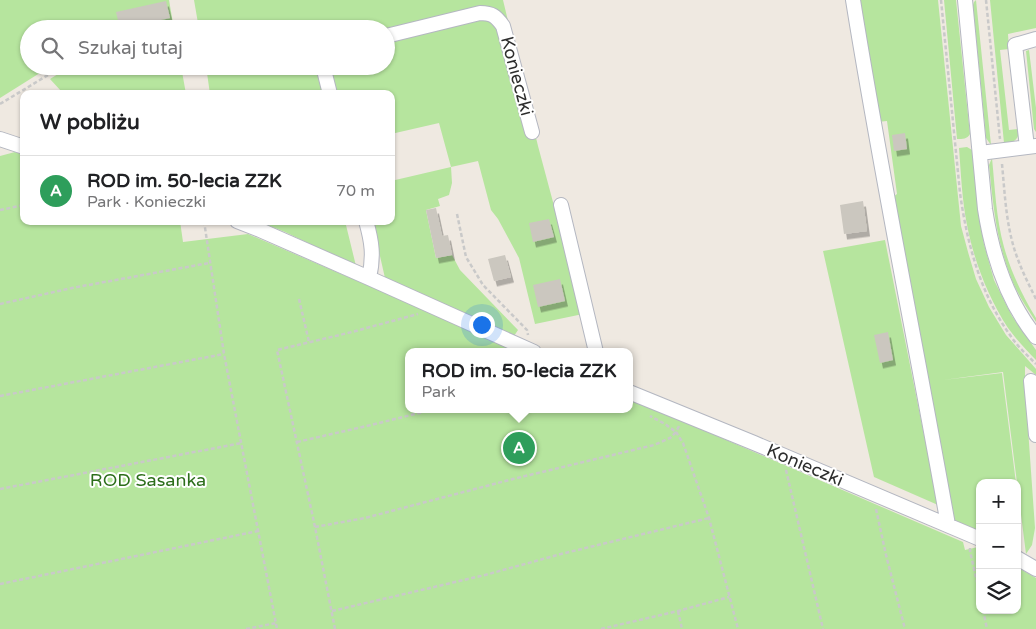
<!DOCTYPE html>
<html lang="pl">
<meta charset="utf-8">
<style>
body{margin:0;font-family:"Varela Round",sans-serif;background:#f6f6f6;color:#202124}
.controls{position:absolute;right:15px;bottom:15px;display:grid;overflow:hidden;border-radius:10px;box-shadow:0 1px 4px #0004}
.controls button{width:45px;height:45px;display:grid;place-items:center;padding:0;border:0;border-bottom:1px solid #e0e0e0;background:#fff;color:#202124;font:25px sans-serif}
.you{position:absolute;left:481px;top:324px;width:18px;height:18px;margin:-12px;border:4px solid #fff;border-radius:50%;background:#1a73e8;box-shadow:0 0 0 8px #1a73e833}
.badge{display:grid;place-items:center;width:32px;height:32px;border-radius:50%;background:#ea580c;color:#fff;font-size:16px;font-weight:700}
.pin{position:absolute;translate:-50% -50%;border:2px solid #fff;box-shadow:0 1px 5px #0006}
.popup{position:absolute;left:405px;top:348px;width:228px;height:65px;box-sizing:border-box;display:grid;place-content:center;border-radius:10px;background:#fff;filter:drop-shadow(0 1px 4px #0005);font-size:16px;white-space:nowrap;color:#757577}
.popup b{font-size:19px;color:#202124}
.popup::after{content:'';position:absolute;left:50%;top:100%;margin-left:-10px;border:10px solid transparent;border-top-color:#fff}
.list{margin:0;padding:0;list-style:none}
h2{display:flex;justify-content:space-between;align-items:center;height:65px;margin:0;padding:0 20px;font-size:21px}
h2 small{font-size:16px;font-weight:400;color:#757577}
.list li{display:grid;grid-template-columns:32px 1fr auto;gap:15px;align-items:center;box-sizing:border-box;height:70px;padding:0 20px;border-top:1px solid #e0e0e0}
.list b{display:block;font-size:19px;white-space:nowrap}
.list p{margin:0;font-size:16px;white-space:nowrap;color:#757577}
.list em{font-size:16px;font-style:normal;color:#757577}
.icon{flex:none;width:28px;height:28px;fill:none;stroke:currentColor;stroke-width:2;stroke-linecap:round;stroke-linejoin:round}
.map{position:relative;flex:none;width:1036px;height:629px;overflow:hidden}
.search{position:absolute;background:#fff;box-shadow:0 1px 4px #0004;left:20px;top:20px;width:375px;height:55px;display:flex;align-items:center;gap:12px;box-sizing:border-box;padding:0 18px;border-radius:28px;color:#757577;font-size:19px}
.panel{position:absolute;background:#fff;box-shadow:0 1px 4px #0004;left:20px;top:90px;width:375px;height:135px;border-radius:10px}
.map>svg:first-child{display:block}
.green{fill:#b6e59e}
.building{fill:#cbc7bf;filter:url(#shadow)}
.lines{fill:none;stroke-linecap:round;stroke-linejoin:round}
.minor-casing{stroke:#b4b7c1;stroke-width:16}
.path{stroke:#c9c9c9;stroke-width:2.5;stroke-dasharray:4 2.5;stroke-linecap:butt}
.minor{stroke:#fff;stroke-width:14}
.labels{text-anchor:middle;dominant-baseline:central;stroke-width:4;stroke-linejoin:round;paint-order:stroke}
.street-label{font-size:18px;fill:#2e2e2e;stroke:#fff}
.park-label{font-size:18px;fill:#2c6e1b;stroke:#fff}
</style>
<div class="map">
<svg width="1036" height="629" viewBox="0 0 1036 629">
<defs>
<filter id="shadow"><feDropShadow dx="3" dy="5.5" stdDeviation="0" flood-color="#0004"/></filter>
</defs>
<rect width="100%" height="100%" fill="#efe9e1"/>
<path class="green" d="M0,0H169L174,29H29V66H51L0,98Z
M194,0H503L538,146L583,314L535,324L519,258L498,219L491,210L478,161L451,167L452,183L449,195L438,199L440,206L426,210L436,258L452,255L460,270L518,330L514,336L385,278L372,221H391V181L451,167L439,123L391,134V94H210L206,66H386V29H199Z
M857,0H938L961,226L968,252L976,279L989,307L1006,335L1036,369V375L1025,366V386L1035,528L1032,545L1026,554L1003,372L943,380L1002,373L1016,483H980V533L954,522L929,382L893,197L897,194L887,121L877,122Z
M944,0H956L970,134C967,139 963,139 957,139Z
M976,0L991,145L986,138L973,5L974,2Z
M990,0H1036V28L1008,34L1009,49L1000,50L1009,130L1019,129C1019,140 1014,143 1004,143Z
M1029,50L1036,108V132L1034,129L1026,51Z
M71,66H181L186,94H61V91L50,79Z
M967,147L972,150L978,209L984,244L994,280L1012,316L1036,350V360C1026,350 1016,339 1008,328C988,297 974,261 967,225C962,200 961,174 959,148Z
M15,152L24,155V221H180L183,242L248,234L523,352H409V409H629V398L963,542L965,550L978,547L980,549V610H1017V567L1036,578V629H0V156Z
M992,158C995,188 996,218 1004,247C1011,272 1022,295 1036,318V322C1026,307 1016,292 1010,275C996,239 993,203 989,165Z
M257,221H345L356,266L285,232Z
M885,240L938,505L874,477L823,251Z"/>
<path class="building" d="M166,1L170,18L120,29L116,12Z
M905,133L907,149L894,151L892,135Z
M863,201L867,231L844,234L840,205Z
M436,208L442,236L448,235L452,255L436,258L426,210Z
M549,219L554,237L533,242L529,223Z
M505,255L511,277L494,281L488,259Z
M560,279L565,301L538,307L533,285Z
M888,332L893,360L880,363L874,335Z"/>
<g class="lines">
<defs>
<path id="minor" d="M853,0C881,175 917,350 948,525
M965,0L985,209C992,254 1006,300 1036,337
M386,36L480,13C492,13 496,16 503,26L532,132
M323,66L330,94
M0,139L24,147
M1027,147L1015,45L1036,39
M980,153L1036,146
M561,205L596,352
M237,221L260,230L369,278L534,352
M366,221C372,242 374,256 369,278
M1031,381L1036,435
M629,392L754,443L980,539
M1017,558L1036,569"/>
</defs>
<use href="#minor" class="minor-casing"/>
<path class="path" d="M941,0L960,193C967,243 980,293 1010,335C1017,346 1027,355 1036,364
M986,0L1000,139
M0,104L63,66
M1002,164C1005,195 1006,227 1017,257C1022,271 1029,285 1036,299
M0,210L24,205
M457,214L466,257L483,285L527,330L528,335
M204,221L224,354L277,629
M299,299L309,342
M0,304L72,288L209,263
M0,396L224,354
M679,426L676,432L683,443L709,518L738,629
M297,442L371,425L435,409
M786,470L823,629
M0,489L242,443
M876,509L886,555L905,629
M315,527L365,518L513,479L654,445L670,438L676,432L665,424L650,416
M970,548V551L980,595
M0,584L258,531
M983,610L987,629
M332,611L485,575L561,554L709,518
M678,611L682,629
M246,629L276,623
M335,629L315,527L277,350L352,332L418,314
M601,629L678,611L729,597"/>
<use href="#minor" class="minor"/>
</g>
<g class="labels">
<g class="street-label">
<text transform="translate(517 76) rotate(75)">Konieczki</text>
<text transform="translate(805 465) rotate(23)">Konieczki</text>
</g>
<g class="park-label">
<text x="148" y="480">ROD Sasanka</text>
</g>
</g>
</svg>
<div class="controls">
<button>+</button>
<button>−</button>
<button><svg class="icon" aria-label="layers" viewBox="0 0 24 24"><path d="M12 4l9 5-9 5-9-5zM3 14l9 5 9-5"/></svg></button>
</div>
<div class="you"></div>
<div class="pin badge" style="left:519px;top:448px;background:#2e9e5b">A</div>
<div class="popup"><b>ROD im. 50-lecia ZZK</b>Park</div>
<div class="search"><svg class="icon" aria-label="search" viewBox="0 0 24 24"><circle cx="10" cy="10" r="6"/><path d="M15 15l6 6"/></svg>Szukaj tutaj</div>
<section class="panel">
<h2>W pobliżu<small></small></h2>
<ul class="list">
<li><span class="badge" style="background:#2e9e5b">A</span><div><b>ROD im. 50-lecia ZZK</b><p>Park · Konieczki</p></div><em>70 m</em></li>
</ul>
</section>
</div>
